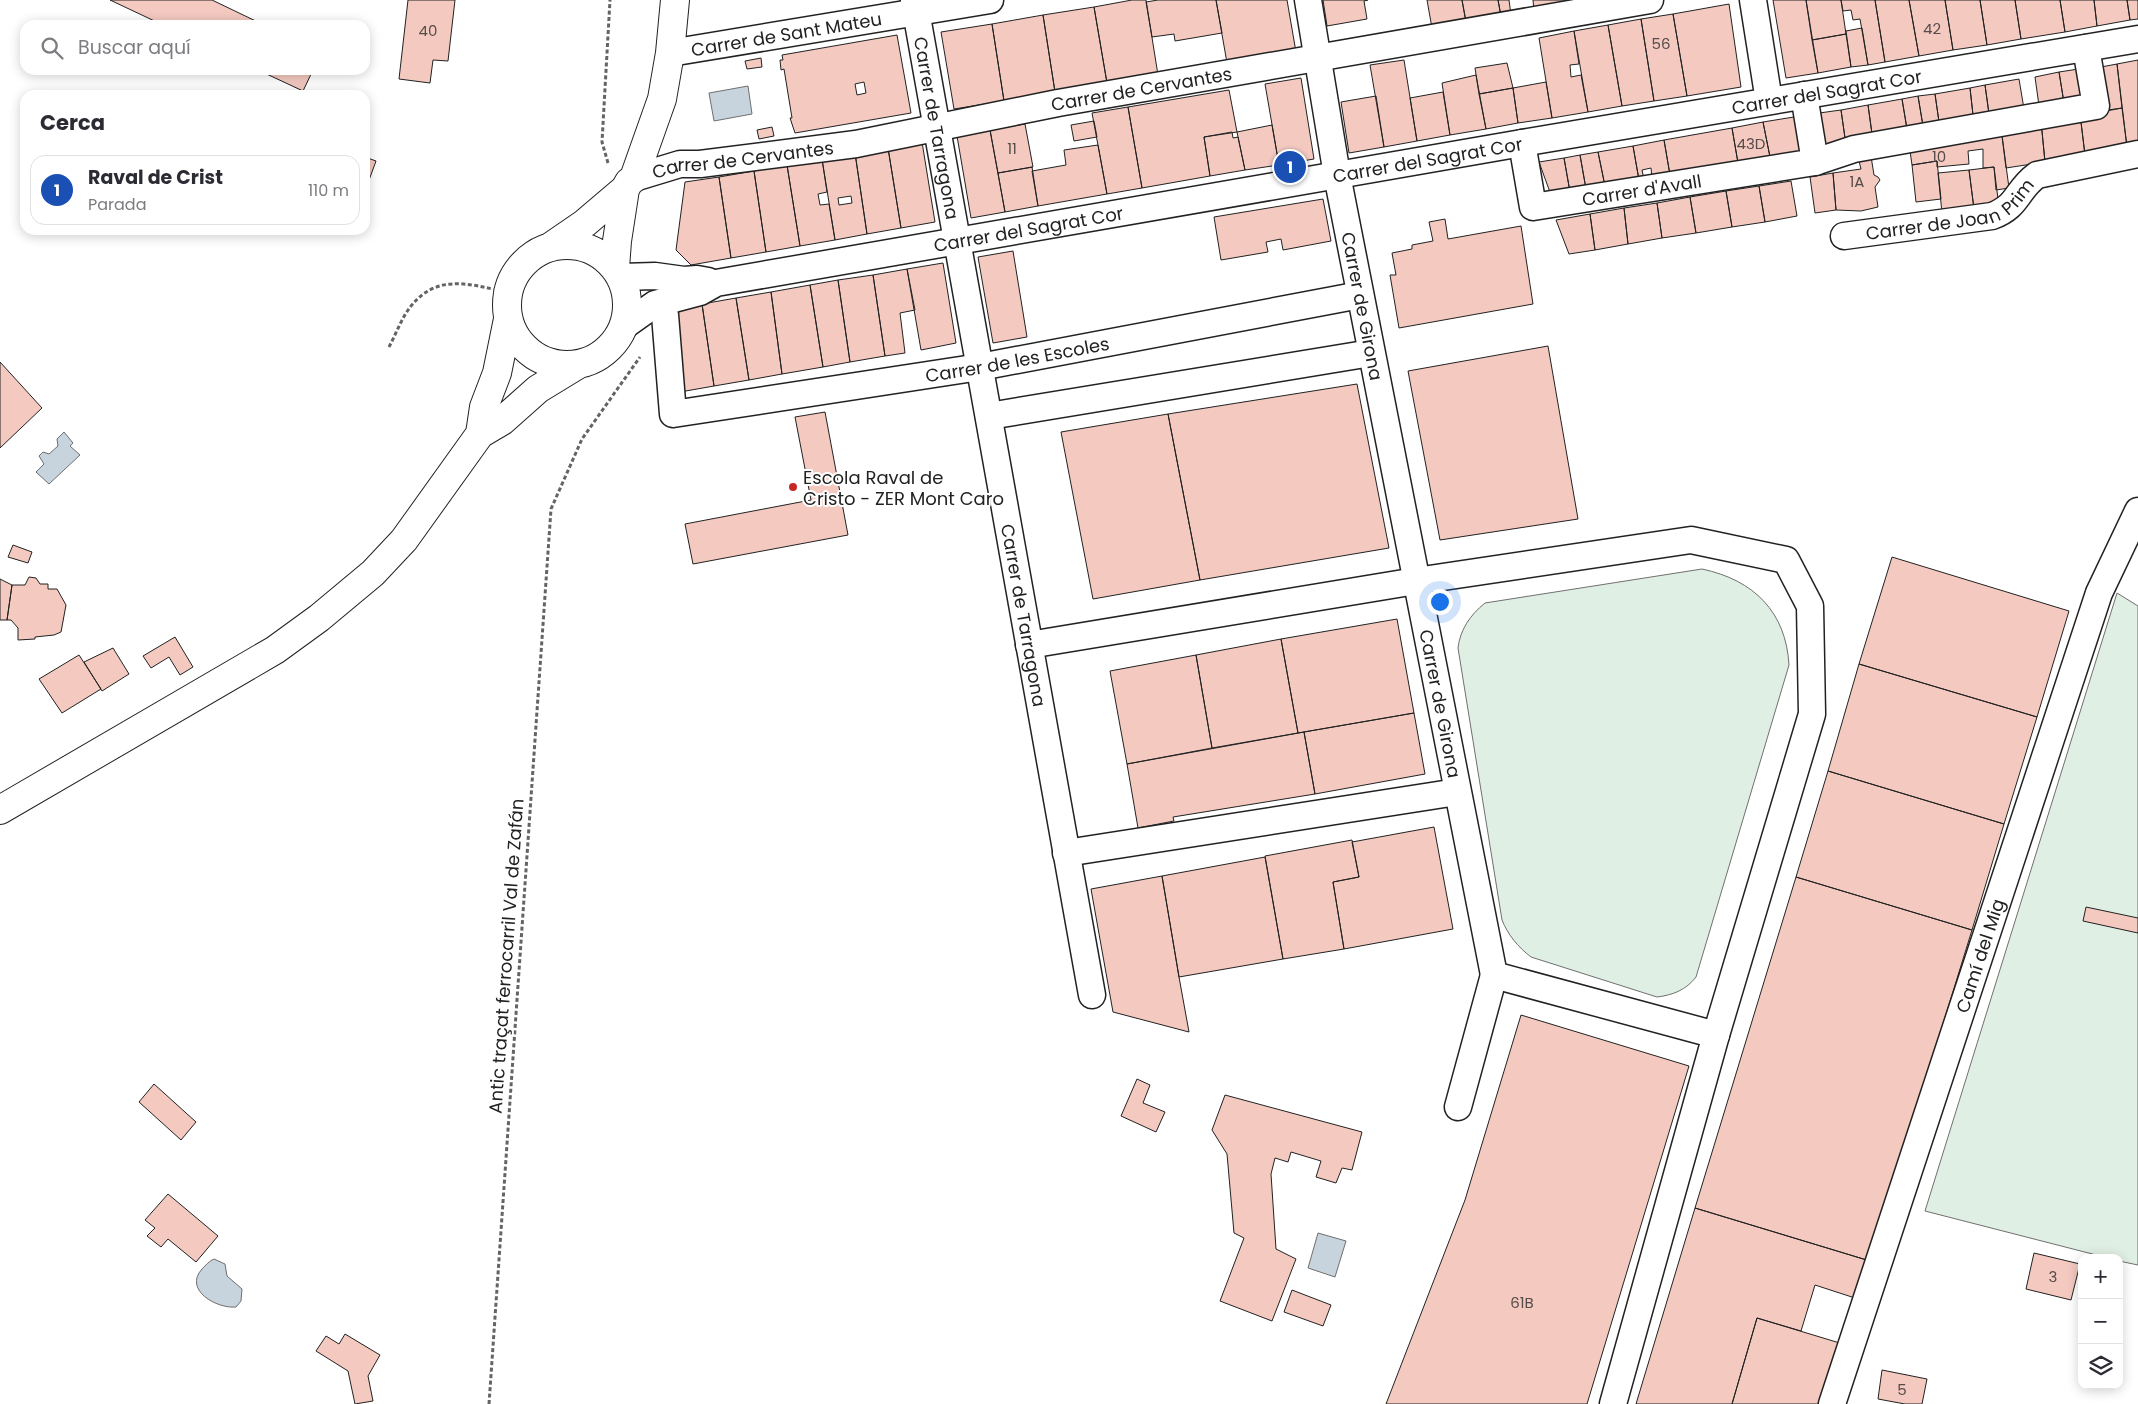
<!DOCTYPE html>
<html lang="es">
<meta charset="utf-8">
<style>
body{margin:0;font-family:Poppins,sans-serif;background:#f2f2f3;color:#2b2b33}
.controls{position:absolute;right:15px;bottom:15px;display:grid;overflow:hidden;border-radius:10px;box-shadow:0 2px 12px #0003}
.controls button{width:45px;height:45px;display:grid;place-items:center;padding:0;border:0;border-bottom:1px solid #e1e1e2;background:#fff;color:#2b2b33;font:25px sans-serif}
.you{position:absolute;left:1439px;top:601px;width:18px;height:18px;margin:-12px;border:4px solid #fff;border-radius:50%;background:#1a73e8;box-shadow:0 0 0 8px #1a73e833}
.badge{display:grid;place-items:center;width:32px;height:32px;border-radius:50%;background:#0b8043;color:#fff;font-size:16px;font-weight:700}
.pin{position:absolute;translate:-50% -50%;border:2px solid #fff;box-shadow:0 1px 5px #0006}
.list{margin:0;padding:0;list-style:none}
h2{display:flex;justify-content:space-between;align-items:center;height:65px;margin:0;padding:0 20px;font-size:21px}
h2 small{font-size:16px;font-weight:400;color:#7c7c81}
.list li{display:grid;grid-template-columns:32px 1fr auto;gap:15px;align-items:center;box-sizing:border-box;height:70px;margin:0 10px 10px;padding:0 10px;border:1px solid #e1e1e2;border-radius:15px}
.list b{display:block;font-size:19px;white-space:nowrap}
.list p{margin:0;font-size:16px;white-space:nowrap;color:#7c7c81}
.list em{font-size:16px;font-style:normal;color:#7c7c81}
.icon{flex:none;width:28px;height:28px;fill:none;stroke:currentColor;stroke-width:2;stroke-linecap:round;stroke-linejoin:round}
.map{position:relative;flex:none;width:2138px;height:1404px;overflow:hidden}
.search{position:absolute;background:#fff;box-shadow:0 2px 12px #0003;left:20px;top:20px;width:350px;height:55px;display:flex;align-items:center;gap:12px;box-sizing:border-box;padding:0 18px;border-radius:15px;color:#7c7c81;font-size:19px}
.panel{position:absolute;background:#fff;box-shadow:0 2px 12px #0003;left:20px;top:90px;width:350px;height:145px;border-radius:15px}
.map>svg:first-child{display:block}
.green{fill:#e0efe3;stroke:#6f6f6f}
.water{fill:#c7d3dd;stroke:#6f6f6f}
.building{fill:#f3c9c0;stroke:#222;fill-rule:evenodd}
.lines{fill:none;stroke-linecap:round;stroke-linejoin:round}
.street-casing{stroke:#222;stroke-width:29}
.secondary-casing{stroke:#222;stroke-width:30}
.path{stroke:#646464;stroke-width:3;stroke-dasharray:4 2.5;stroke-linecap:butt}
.street{stroke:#fff;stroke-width:26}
.secondary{stroke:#fff;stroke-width:28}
.poi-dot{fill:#c62828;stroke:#fff;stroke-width:2}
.labels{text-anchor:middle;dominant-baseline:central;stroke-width:4;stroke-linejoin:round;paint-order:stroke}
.number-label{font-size:15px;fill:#564c4a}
.street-label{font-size:18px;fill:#222;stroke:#fff}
.poi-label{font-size:18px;fill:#222;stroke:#fff;text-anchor:start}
</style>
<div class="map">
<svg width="2138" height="1404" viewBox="0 0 2138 1404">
<rect width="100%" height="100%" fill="#fff"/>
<path class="green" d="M1702,569C1754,580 1786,612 1789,665L1696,977C1686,990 1673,995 1657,997L1531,957C1518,947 1508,935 1502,920L1458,648C1460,630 1470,615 1485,603Z
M2117,593L2138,606V1265L2119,1261V1258H2108L1925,1211Z"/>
<path class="water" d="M748,86L752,114L714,121L709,93Z
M64,432L73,443L70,446L80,455L49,484L36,472L44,464L39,456L43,452L49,454L58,446L57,439Z
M1318,1233L1346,1241L1335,1277L1308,1268Z
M214,1259L225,1264L227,1276L242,1289L241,1301L236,1307C217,1309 183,1290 202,1269C206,1265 209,1261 214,1259Z"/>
<path class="building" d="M110,0H212L264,25H163Z
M408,0H455L448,61L433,60L430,83L399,79Z
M1132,0H1146L1158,75L1107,83L1094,7Z
M1158,0H1216L1222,33L1175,41L1174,34L1152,37L1146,2Z
M1216,0H1287L1296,52L1227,63Z
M1323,0H1368L1364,1L1367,19L1327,26Z
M1427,0H1462L1466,22L1432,28Z
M1462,0H1498L1501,16L1466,22Z
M1498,0H1509L1511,15L1501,16Z
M1533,0H1567V6L1534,11Z
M1773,0H1806L1818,73L1786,78Z
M1806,0H1841L1846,34L1812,40Z
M1841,0H1875L1885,62L1868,65L1860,19L1853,20L1851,10L1843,11Z
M1875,0H1909L1919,56L1885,62Z
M1945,0H1980L1987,45L1953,50Z
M1945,0L1953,50L1919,56L1909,0Z
M1980,0H2015L2021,39L1987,45Z
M2015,0H2060L2065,32L2021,39Z
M2060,0H2094L2097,26L2065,32Z
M2094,0H2127L2130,20L2097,26Z
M2127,0H2138V19L2130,20Z
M1729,4L1741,87L1687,96L1673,14Z
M1094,7L1107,83L1055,92L1043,15Z
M1673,14L1687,96L1654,101L1641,19Z
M1043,15L1055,92L1004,101L992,24Z
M1641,19L1654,101L1622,106L1608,25Z
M992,24L1004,101L954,109L941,32Z
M1608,25L1622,106L1588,112L1574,31Z
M1862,28L1868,65L1851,67L1846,31Z
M1574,31L1579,64L1570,65L1571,77L1581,75L1588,112L1552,118L1539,38Z
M1846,34L1851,67L1818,73L1812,40Z
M897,35L911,113L795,133L790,118H792L784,69L781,70L780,60H783L782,55ZM864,82L866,93L857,95L855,84Z
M761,58L762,67L747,69L745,61Z
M1404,60L1417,141L1384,147L1370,65Z
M2138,60V145L2127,147L2117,64Z
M1507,63L1513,88L1479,94L1475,68Z
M2117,64L2122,108L2101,112V67Z
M2085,68L2091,104L2065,109L2059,72Z
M258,70H313L303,91Z
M2059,72L2065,109L2040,113L2035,77Z
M1476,75L1486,129L1450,135L1442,83Z
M1301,78L1314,159L1279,165L1265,84Z
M2019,79L2025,115L1990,121L1985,85Z
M1546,82L1552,118L1518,123L1513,88Z
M1985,85L1990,121L1974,124L1970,88Z
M1513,88L1518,123L1486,129L1479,94Z
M1970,88L1974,124L1940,129L1935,94Z
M1229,90L1237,132L1204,137L1210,176L1142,188L1128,107Z
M1443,92L1450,135L1417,141L1410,98Z
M1935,94L1940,129L1924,132L1918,96Z
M1376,96L1384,147L1349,153L1341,102Z
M1918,96L1924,132L1908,135L1902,99Z
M1902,99L1908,135L1873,141L1868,105Z
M1868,105L1873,141L1846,145L1841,110Z
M1128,107L1142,188L1107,194L1092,113Z
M2122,108L2127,147L2085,155L2080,114Z
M1841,110L1846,145L1818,150L1812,114Z
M2080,114L2085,155L2045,162L2041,121Z
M1800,116L1807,151L1770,157L1763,122Z
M1094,121L1097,137L1074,141L1071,125Z
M2041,121L2045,162L2006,168L2001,128Z
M1763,122L1770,157L1738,163L1732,128Z
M1025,124L1033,167L998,173L990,130Z
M1272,125L1279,165L1245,170L1237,132Z
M772,127L774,136L759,139L757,130Z
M1732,128L1738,163L1670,175L1664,140Z
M2001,128L2009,188L1996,190L1994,167L1983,168V149L1968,151L1969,164L1937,167V161L1912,165L1909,144Z
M990,130L1005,212L971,218L957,136Z
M1232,132L1233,138L1238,137L1245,170L1210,176L1204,137Z
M1664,140L1670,175L1652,178L1651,168L1642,170L1644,179L1639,180L1633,146Z
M922,142L935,222L901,228L888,148Z
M1098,145L1107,194L1038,206L1032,171L1066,165L1064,150Z
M1633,146L1639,180L1605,186L1598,152Z
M888,148L901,228L867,234L855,153Z
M1870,150L1874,175L1878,177L1880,180L1875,187L1878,207L1861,211L1836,210L1833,173L1861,169L1857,153Z
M1598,152L1605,186L1586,189L1580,155Z
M855,153L867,234L835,240L822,159ZM851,196L852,203L839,205L838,198Z
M1580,155L1586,189L1570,192L1564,158Z
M365,157L376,161L365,191Z
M1564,158L1570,192L1551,195L1539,162Z
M822,159L827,192L818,194L820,205L829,204L835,240L800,246L787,165Z
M1937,161L1941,199L1916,202L1912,165Z
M787,165L800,246L766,252L754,171Z
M1032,167L1038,206L1005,212L998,173Z
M1994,167L1999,207L1974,209L1969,170Z
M1969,170L1974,209L1942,213L1938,173Z
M754,171L766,252L731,258L719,177Z
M1833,173L1836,210L1815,213L1810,177Z
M719,177L731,258L691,265L676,250L685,182Z
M1791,181L1797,216L1765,222L1759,186Z
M1759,186L1765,222L1732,227L1726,191Z
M1726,191L1732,227L1696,233L1690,197Z
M1690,197L1696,233L1662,238L1657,203Z
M1323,199L1331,241L1283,250L1281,239L1266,242L1268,252L1221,260L1214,217Z
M1657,203L1662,238L1628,244L1624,208Z
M1624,208L1628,244L1595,250L1590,214Z
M1590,214L1595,250L1569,254L1556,220Z
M1445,219L1448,239L1521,226L1533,304L1399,328L1390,275H1396L1392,253L1412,249V245L1433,241L1429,222Z
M1013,251L1027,337L993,343L978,257Z
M943,263L956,343L921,350L907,269Z
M907,269L915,310L900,313L905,353L885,356L873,275Z
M873,275L885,356L850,362L838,280Z
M838,280L850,362L823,367L810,285Z
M810,285L823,367L782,374L771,292Z
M771,292L782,374L749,380L736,298Z
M736,298L749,380L714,386L702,304Z
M702,304L714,386L680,392L667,310Z
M1548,346L1578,519L1440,540L1408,371Z
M0,362L42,408L0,448Z
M1357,384L1389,548L1200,580L1168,414Z
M825,412L848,535L693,564L685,524L811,500L795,417Z
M1168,414L1200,580L1093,599L1061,432Z
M13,545L32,552L28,563L8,557Z
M1892,557L2069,611L2037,717L1859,664Z
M29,577L36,578L40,584H48V589H57L66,605L61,632L54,635L35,637V639L18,640V628L11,620H7L12,585H25Z
M0,579L12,585L7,620H0Z
M1397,619L1414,713L1298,733L1281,639Z
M175,637L193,667L180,675L169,657L151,668L143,656Z
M1281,639L1298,733L1212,748L1196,655Z
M113,648L129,674L102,691L84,662Z
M79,655L101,689L62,713L39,679Z
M1196,655L1212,748L1127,764L1110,671Z
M1859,664L2037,717L2004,824L1828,771Z
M1414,713L1425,774L1315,794L1304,732Z
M1304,732L1315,794L1173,817L1174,821L1138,828L1127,764Z
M1828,771L2004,824L1972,930L1796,877Z
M1434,827L1453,929L1344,949L1333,882L1359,877L1352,842Z
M1352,840L1359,877L1333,882L1344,949L1283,959L1265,856Z
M1265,857L1283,959L1179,977L1162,876Z
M1162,876L1179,977L1189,1032L1113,1012L1091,889Z
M1796,877L1972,930L1870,1261L1695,1208Z
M2086,907L2138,918V933L2083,921Z
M1521,1015L1689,1066L1587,1404H1386L1465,1200Z
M1137,1079L1150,1085L1143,1103L1165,1112L1156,1132L1121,1116Z
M154,1084L196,1122L181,1140L139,1102Z
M1225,1095L1362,1132L1352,1170L1342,1168L1336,1183L1316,1177L1321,1161L1291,1152L1288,1162L1275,1158L1271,1174L1276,1249L1296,1259L1272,1321L1220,1301L1244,1238L1234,1233L1227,1154L1212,1130Z
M168,1194L218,1236L196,1262L168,1239L161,1247L147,1236L155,1228L145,1220Z
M1695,1208L1870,1261L1858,1299L1815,1285L1801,1331L1757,1318L1732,1404H1636Z
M2034,1253L2080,1264L2071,1300L2026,1289Z
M1292,1290L1331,1305L1323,1326L1284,1312Z
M1757,1318L1843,1344L1824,1404H1732Z
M345,1334L380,1355L368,1376L373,1401L355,1404L348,1371L316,1351L326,1336L339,1344Z
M1882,1370L1927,1379L1922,1404H1905L1878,1399Z"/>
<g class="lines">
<defs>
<g id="street">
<path id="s1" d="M914,0L1092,995"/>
<path id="s2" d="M1308,0L1337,175L1494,975L1716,1035"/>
<path d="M1753,0L1769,101"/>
<path id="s3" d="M670,53L990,0"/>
<path id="s4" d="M1522,143L1533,207L1815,162L1804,95"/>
<path d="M1815,162L1854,149L2096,106L2086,48"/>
<path id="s5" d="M634,178L680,164H700L856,144L1058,103L1650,0"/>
<path id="s6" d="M1844,236L1992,216C2019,206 2016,190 2037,175L2138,154"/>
<path d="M621,277L655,276L684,280L697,279L708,281"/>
<path id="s7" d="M665,315L673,414L980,367L1360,295"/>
<path id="s8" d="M624,326L655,304L700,292L716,283L1522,143L2138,39"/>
<path d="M989,416L1371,353"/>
<path d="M1029,645L1416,581L1691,540L1786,560L1810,606L1812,714L1716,1035L1613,1404"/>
<path d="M1066,853L1457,792"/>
<path d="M1458,1107L1494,975"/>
<path id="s9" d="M1832,1404L2099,593L2138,511"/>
</g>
<path id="secondary" d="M507 305a60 60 0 1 1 120 0a60 60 0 1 1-120 0Z
M550,247L585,223L625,189
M615,268L617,241L625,189L629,182L634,178L662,99L670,53L675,0
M480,434L502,421L538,389L579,364
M0,810L275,650L319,618L373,573L404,540L480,434L484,407L497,373L508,319"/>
</defs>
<use href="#street" class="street-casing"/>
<use href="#secondary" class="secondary-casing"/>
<path class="path" d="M608,163L602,142L610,0
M389,347C396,334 402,317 411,306C436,275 467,283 501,291
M489,1404L551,509L582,439L640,357"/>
<use href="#street" class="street"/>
<use href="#secondary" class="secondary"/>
</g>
<circle class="poi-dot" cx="793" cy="487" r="5"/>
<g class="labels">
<g class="number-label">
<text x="1932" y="28">42</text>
<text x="428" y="30">40</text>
<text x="1661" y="43">56</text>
<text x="1751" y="143">43D</text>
<text x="1012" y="148">11</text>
<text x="1939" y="156">10</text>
<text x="1857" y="181">1A</text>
<text x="2053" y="1276">3</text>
<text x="1522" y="1302">61B</text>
<text x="1902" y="1389">5</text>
</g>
<g class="street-label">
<text stroke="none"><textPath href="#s3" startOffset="118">Carrer de Sant Mateu</textPath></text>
<text stroke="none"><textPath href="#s5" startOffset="516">Carrer de Cervantes</textPath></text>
<text stroke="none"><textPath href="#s8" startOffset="1230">Carrer del Sagrat Cor</textPath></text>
<text stroke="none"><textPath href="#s1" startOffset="130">Carrer de Tarragona</textPath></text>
<text stroke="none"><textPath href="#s8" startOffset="825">Carrer del Sagrat Cor</textPath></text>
<text stroke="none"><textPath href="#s5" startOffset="111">Carrer de Cervantes</textPath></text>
<text stroke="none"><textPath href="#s4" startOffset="175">Carrer d'Avall</textPath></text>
<text stroke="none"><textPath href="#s6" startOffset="112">Carrer de Joan Prim</textPath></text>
<text stroke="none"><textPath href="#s8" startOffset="420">Carrer del Sagrat Cor</textPath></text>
<text stroke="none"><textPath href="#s2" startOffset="311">Carrer de Girona</textPath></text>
<text stroke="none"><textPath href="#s7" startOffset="448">Carrer de les Escoles</textPath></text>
<text stroke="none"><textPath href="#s1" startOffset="625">Carrer de Tarragona</textPath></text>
<text stroke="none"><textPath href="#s2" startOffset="716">Carrer de Girona</textPath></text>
<text stroke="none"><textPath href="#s9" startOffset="472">Camí del Mig</textPath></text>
<text transform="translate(506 956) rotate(-86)">Antic traçat ferrocarril Val de Zafán</text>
</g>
<g class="poi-label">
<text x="803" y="477">Escola Raval de<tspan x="803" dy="21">Cristo - ZER Mont Caro</tspan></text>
</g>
</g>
</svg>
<div class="controls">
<button>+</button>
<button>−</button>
<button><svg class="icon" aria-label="layers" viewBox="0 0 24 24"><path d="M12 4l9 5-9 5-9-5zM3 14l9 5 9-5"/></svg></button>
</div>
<div class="you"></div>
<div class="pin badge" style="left:1290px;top:167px;background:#1a4fb4">1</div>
<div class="search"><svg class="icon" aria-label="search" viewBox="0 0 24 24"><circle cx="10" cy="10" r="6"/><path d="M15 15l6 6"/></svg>Buscar aquí</div>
<section class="panel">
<h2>Cerca<small></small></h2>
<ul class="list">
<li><span class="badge" style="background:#1a4fb4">1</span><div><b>Raval de Crist</b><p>Parada</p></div><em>110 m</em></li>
</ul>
</section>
</div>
